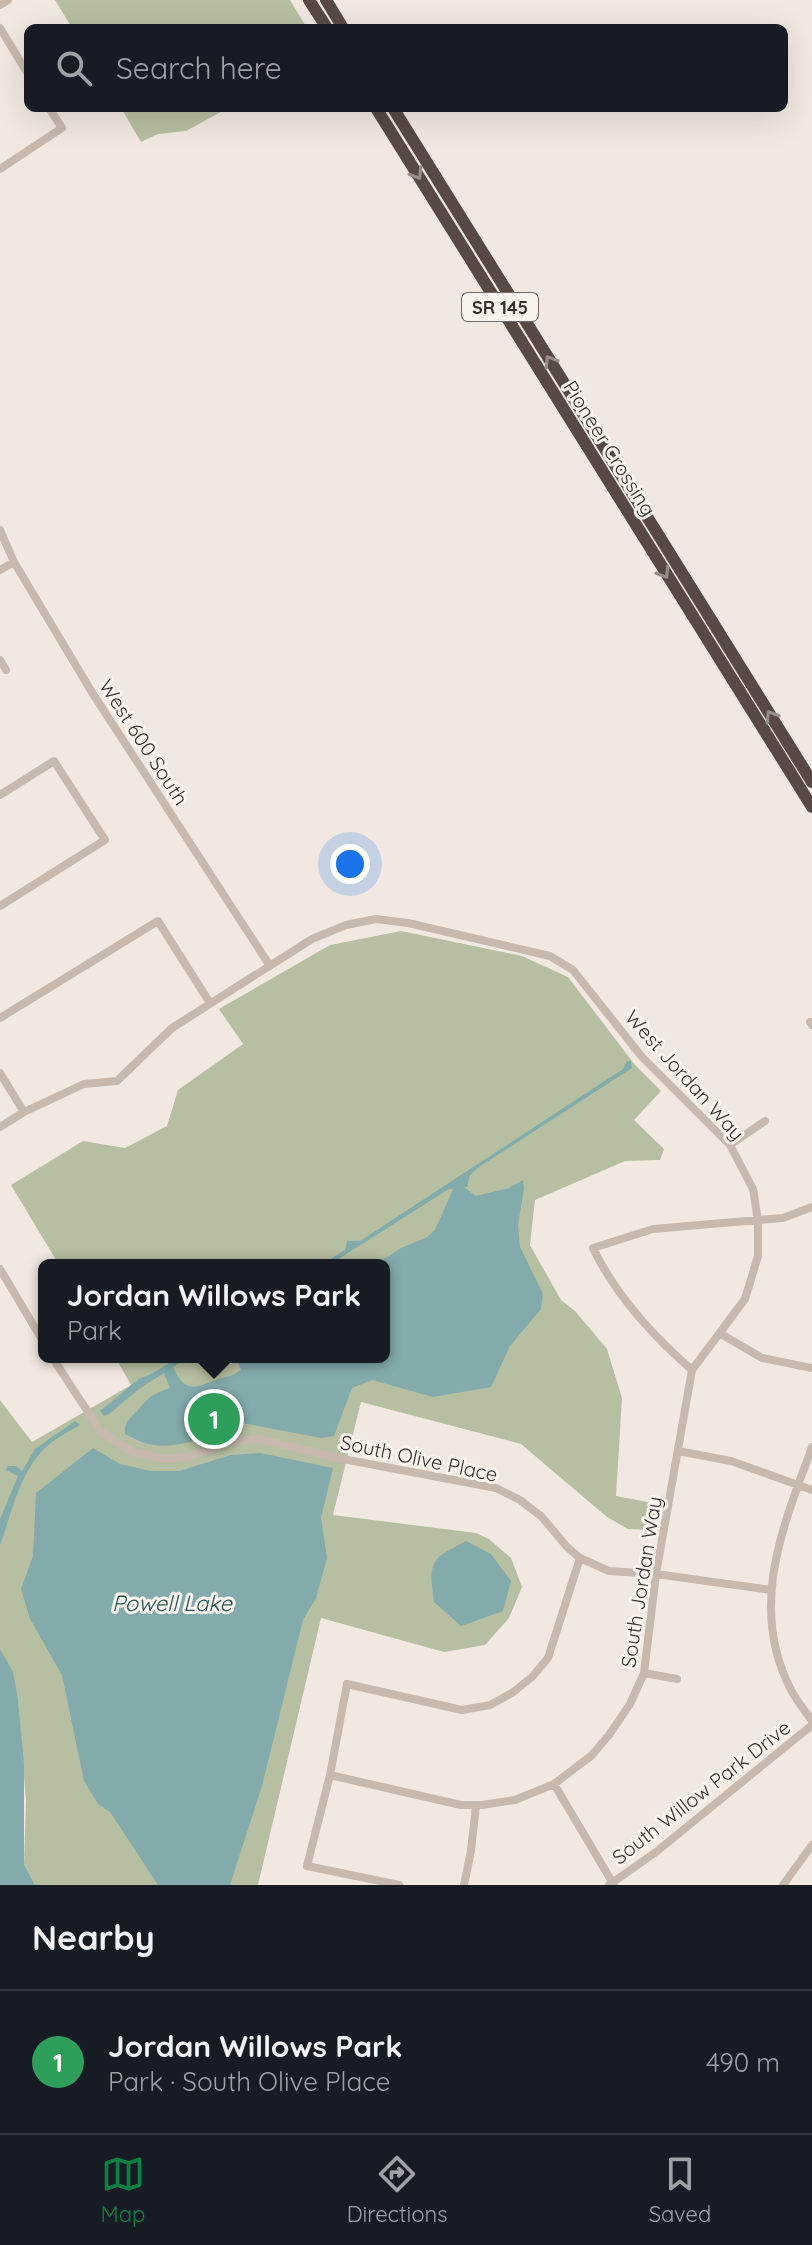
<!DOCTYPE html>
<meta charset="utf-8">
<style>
body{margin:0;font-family:Quicksand,sans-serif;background:#242831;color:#f1f3f6}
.you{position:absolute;left:350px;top:864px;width:28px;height:28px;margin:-20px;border:6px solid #fff;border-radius:50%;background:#1a73e8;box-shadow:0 0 0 12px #1a73e833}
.badge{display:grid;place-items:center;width:52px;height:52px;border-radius:50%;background:#0b8043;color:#fff;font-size:26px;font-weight:700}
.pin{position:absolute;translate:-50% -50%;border:4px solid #fff;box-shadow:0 2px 8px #0006}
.popup{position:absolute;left:38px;top:1259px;width:352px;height:104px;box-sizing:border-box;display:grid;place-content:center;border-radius:12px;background:#171b24;filter:drop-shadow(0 2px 6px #0005);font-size:26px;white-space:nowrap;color:#9ea1a6}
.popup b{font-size:30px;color:#f1f3f6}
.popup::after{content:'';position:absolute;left:50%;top:100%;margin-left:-16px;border:16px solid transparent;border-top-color:#171b24}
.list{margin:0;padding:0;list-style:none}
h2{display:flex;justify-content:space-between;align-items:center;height:104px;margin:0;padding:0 32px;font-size:34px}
h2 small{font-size:26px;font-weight:400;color:#9ea1a6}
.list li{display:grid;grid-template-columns:52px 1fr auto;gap:24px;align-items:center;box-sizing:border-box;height:144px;padding:0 32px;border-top:2px solid #363941}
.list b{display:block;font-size:30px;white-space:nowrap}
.list p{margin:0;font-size:26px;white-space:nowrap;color:#9ea1a6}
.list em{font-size:26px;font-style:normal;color:#9ea1a6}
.icon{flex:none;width:44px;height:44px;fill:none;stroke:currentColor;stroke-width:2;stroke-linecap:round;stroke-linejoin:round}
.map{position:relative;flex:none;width:812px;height:1885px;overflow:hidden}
.search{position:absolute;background:#171b24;box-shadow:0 8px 32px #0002;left:24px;right:24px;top:24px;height:88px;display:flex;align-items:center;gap:20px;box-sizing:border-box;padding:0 28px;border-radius:12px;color:#9ea1a6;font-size:30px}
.sheet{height:248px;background:#171b24}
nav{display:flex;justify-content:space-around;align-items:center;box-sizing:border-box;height:112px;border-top:2px solid #363941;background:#171b24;font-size:22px;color:#9ea1a6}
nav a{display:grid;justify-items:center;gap:4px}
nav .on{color:#0b8043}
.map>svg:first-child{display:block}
.green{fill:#b7bfa2}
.water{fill:#83abab}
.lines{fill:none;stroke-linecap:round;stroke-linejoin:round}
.minor{stroke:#c8b9ae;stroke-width:8}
.highway{stroke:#584944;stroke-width:12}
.oneway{stroke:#988d88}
.labels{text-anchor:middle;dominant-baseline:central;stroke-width:6;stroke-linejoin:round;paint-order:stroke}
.shield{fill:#f9f3ed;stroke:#726a66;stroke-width:2}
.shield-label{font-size:18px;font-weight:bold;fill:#382f2c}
.street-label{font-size:20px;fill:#382f2c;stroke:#f9f3ed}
.water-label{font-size:22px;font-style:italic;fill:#255555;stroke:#f9f3ed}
</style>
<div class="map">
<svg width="812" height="1885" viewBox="0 0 812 1885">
<rect width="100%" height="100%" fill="#f1e9e1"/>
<path class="green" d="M55,0H290L307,28H72Z
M121,108H228L186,131L158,134L141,142Z
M401,931L522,956L568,977L635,1065L661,1091L634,1120L664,1149L660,1160L625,1161L535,1200L530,1245L561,1300L575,1311L607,1349L622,1398L616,1496L658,1504L653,1530L628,1529L607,1517L521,1444L361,1402L333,1515L476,1533L489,1539L511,1558L522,1587L509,1618L485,1645L444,1652L321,1618L258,1885H35L24,1864L26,1801L18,1699L0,1649V1400L32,1442L131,1385L115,1357H384V1265H59L11,1185L83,1141L125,1148L167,1126L178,1090L243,1044L219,1009L330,945Z"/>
<path class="water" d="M627,1061H631L632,1068L479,1167L470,1175L467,1187H464L476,1196L509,1188L523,1180L524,1189L518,1225L520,1247L543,1294L541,1309L510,1346L491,1387L433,1397L372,1380L352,1388L334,1436L321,1438L232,1421C211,1438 175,1450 148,1444C140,1442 132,1437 125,1434C124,1421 129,1420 137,1411C149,1397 152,1394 170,1388L164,1373L139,1389L109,1414L104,1416L100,1411L140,1378C159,1374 170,1357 189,1357L173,1367C185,1392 192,1389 216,1380C225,1377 233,1376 241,1370L238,1363L224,1360L223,1357H384V1265H375L401,1248L426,1238L435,1230L453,1189H449L329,1265H321L345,1250L347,1241H360L623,1069Z
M75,1421L80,1425C68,1432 54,1439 44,1449C19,1474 12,1513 0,1545V1519L18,1476L6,1470L7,1466H16L22,1471L35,1449Z
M93,1448L120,1464L151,1471H179L231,1455L260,1453L333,1468L321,1518L327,1558L316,1598L303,1620L262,1786L230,1885H158L110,1812L98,1804L84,1781L62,1675L30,1619L21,1589L33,1556L36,1493Z
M466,1541L491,1554L511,1581L503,1611L461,1626L434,1602C428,1561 431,1559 466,1541Z
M0,1649L13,1672L18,1699L24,1764V1864L35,1885H0Z"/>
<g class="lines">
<path class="minor" d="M0,5L8,0
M0,28L28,74
M0,169L62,128L49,108
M0,530L14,562L93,694L270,966
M0,570L14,562
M0,660L6,670
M0,795L54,761L105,840L0,906
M0,1018L158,921L210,1003
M810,1022L812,1025
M0,1073L24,1112
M0,1127L24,1112L84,1084L117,1081L172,1028L312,939L346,925L376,919L408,923L550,956L573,970L642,1057L730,1145L753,1189L758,1221V1256L745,1299L692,1370L656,1574L644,1673L630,1704L609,1735L591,1756L554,1784L515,1800L482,1805H461L330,1775
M730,1145L765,1121
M0,1269L44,1343
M721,1334L762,1358L812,1368
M52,1357L101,1432L133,1452L165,1459L191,1456L230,1442L259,1439L338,1458L496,1488L520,1500L542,1517L567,1547L580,1558L609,1571L656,1574L771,1590
M692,1370C653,1336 616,1296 593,1248L653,1229L783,1218L812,1207
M812,1447C783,1527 748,1607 791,1690C797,1701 805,1711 812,1721
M678,1451L731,1461L812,1490
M644,1673L677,1679
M554,1784L614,1885
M399,1885L307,1866L330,1775L347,1684L462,1710L490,1705L512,1693L532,1677L548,1658L580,1558
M464,1885L471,1851L476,1805
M609,1885L656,1852L812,1725
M783,1885L812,1845"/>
<path class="highway" d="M309,0L327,28
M326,0L343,28
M376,108L812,807
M393,108L812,782"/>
</g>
<defs><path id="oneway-chevron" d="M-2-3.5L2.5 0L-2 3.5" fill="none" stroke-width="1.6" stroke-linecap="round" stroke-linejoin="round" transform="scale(2)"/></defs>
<g class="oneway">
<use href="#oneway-chevron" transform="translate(417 174) rotate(58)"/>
<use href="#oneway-chevron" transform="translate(550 361) rotate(-122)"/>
<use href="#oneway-chevron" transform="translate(664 573) rotate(58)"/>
<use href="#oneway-chevron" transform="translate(771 716) rotate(-122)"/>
</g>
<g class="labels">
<rect class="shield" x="462" y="293" width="76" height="28" rx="6"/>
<g class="shield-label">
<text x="500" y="307">SR 145</text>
</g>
<g class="street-label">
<text transform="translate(610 448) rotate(58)">Pioneer Crossing</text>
<text transform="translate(144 742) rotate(57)">West 600 South</text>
<text transform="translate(685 1075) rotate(48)">West Jordan Way</text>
<text transform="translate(419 1458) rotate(12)">South Olive Place</text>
<text transform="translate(641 1582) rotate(-81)">South Jordan Way</text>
<text transform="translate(701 1792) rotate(-38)">South Willow Park Drive</text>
</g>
<g class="water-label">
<text x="172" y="1603">Powell Lake</text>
</g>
</g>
</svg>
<div class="you"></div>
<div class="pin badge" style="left:214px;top:1419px;background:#2e9e5b">1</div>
<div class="popup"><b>Jordan Willows Park</b>Park</div>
<div class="search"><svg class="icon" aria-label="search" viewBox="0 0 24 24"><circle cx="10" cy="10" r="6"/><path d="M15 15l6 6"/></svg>Search here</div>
</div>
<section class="sheet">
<h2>Nearby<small></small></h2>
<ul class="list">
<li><span class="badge" style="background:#2e9e5b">1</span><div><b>Jordan Willows Park</b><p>Park · South Olive Place</p></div><em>490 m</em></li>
</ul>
</section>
<nav>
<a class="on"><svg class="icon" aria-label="map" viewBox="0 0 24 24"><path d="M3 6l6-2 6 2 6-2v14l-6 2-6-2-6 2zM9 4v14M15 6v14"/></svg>Map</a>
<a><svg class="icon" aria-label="directions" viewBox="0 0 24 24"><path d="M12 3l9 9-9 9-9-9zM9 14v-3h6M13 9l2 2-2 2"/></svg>Directions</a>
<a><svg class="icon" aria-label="saved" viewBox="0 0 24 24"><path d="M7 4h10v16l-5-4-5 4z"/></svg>Saved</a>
</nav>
